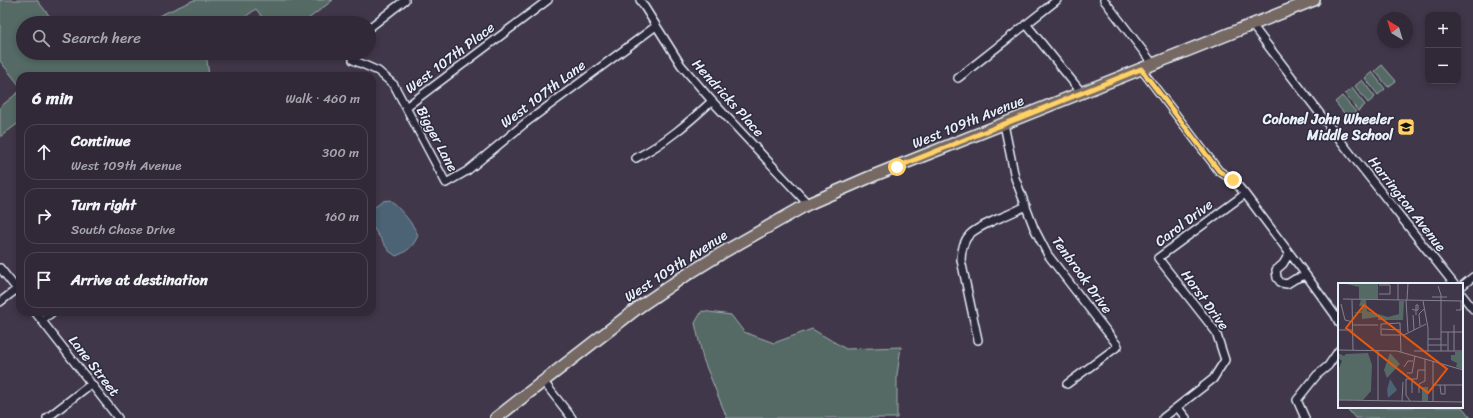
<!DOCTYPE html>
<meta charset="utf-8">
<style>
body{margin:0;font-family:Sriracha,sans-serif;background:#3d3543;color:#f1f3f6}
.controls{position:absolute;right:12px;top:12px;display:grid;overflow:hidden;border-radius:8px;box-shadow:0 2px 6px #0003}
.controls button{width:36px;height:36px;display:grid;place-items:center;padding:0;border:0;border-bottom:1px solid #4c4553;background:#312938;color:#f1f3f6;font:20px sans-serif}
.compass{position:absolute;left:1377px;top:12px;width:36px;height:36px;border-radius:50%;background:#312938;box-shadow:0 2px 6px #0003;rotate:322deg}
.stop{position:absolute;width:12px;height:12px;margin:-9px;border:3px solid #ffd166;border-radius:50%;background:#fff}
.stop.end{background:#ffd166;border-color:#fff;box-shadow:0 1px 4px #0008}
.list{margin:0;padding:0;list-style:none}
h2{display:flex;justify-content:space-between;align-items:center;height:52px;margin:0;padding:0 16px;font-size:17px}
h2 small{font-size:13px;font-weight:400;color:#a8a6ae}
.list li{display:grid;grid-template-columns:26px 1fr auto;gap:12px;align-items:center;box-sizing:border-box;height:56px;margin:0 8px 8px;padding:0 8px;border:1px solid #4c4553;border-radius:12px}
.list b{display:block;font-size:15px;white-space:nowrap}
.list p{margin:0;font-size:13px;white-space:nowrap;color:#a8a6ae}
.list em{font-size:13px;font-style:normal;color:#a8a6ae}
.icon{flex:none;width:22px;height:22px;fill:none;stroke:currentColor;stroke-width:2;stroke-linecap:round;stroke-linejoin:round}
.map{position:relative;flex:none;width:1473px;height:418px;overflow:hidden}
.search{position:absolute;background:#312938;box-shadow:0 2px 6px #0003;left:16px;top:16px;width:360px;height:44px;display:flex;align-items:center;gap:10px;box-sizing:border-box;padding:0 14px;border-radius:22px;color:#a8a6ae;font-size:15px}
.panel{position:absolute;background:#312938;box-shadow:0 2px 6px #0003;left:16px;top:72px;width:360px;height:244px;border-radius:12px}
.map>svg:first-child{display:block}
.green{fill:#556a65;stroke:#9eaeae}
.water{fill:#4b6375;stroke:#8a9ca9}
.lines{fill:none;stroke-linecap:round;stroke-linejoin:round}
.minor-casing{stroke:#e8f1f8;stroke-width:10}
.primary-casing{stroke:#e8f1f8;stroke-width:14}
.minor{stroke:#2f2a3d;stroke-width:7}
.primary{stroke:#766964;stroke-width:11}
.route{stroke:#ffd166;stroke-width:5}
.labels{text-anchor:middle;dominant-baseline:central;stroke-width:3;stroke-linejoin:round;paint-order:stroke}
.street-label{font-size:14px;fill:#e8f1f8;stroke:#2f2a3d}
.poi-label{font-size:14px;font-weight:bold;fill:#e8f1f8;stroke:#2f2a3d;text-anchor:end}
.inset-road{fill:none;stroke:#848190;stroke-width:1}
.view{fill:#e8590c;fill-opacity:0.15;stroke:#e8590c;stroke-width:2}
.inset-edge{fill:none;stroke:#e8f1f8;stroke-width:2}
</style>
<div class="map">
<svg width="1473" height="418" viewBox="0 0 1473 418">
<rect width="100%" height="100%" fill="#41374a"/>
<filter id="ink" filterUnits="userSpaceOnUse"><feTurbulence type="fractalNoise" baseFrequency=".025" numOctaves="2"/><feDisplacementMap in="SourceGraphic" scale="8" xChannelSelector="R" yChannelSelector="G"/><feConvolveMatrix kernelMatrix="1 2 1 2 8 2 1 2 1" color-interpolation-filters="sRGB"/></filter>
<g filter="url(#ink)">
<path class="green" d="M0,0H37L55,23H23V53H206L209,76H20V86L0,61Z
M194,0H333L303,23H267L256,9L237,23H143Z
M1382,65L1396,81L1388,87L1375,71Z
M1372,72L1385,89L1378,95L1365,78Z
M1362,80L1375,97L1368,103L1355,86Z
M1352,88L1365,105L1358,111L1345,94Z
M20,91V122L0,137V107Z
M1342,96L1356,112L1348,118L1335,102Z
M702,311L731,315L744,332L774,343L812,329L846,349L901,347L897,375V418H727L703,359L695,323Z
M1346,407H1462L1471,418H1355Z"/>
<path class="water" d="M390,200C400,209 412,222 418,235C414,246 407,252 396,256L389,251L372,226V208L382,201Z"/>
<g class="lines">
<defs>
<path id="minor" d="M640,0L681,65L712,101L808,204
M1104,0L1153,64
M1026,24L1082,93
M1252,25L1350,153L1454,284
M369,28L405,0
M354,53L353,60L378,71L394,85L446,183L467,171L524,124L656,26
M1141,69L1219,171L1233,180L1245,194L1306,275L1335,315L1339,323
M958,78L1057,0
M406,107L548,0
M1004,124L1015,178L1034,228L1048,255L1118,346L1067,384
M636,158C665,143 688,123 712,101
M1289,254L1283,264L1276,270L1277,278L1281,283L1287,284L1295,279L1306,275
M0,268L20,293
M1462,286L1473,277
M1462,295L1473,309
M0,302L17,289
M35,312L118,418
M42,320L53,312
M978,340L961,260C962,234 973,230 995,220C1005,216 1016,211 1026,206
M543,381L572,418
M1177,407L1186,418
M47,418L91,384
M1163,418L1213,379L1225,360L1216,332L1158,258L1245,194
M1305,418L1297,400L1317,375L1328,366L1339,350"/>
<path id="primary" d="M496,418L639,307L680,279L722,253L808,204L870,177L1314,0"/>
</defs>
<use href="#minor" class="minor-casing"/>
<use href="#primary" class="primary-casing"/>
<use href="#minor" class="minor"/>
<use href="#primary" class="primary"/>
</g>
</g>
<g class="lines" filter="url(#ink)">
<path class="route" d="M897,167L1141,69L1219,171L1233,180"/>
</g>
<defs>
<symbol id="school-square" viewBox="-11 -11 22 22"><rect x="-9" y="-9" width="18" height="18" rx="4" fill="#ffd166" stroke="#2f2a3d"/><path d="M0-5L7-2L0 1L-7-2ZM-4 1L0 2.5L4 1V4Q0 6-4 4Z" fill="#111"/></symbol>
</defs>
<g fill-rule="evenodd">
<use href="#school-square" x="1396" y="117" width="20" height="20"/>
</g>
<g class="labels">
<g class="street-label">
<text transform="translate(450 58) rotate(-37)">West 107th Place</text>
<text transform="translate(543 94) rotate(-37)">West 107th Lane</text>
<text transform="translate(728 98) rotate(48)">Hendricks Place</text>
<text transform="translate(968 122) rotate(-22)">West 109th Avenue</text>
<text transform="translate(437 139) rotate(62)">Bigger Lane</text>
<text transform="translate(1407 204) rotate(52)">Harrington Avenue</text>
<text transform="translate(1184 223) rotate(-37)">Carol Drive</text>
<text transform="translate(676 266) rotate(-33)">West 109th Avenue</text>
<text transform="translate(1082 275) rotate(54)">Tenbrook Drive</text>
<text transform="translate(1205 300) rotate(54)">Horst Drive</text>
<text transform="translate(94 366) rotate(52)">Lane Street</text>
</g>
<g class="poi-label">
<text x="1393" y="119">Colonel John Wheeler<tspan x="1393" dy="16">Middle School</tspan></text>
</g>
</g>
<g transform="translate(1338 283)">
<rect width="125" height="125" fill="#41374a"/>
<path d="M4,0H40V17L21,16V4ZM23,17H28L29,28L50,34L61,31V18H66L65,37H40V34L24,36V30H15L24,28V23H21ZM117,69H125L124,86L118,84L119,80L113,77V72H117ZM0,70L6,73L8,71L30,70L34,82L33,108L25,117H0V87L4,78L0,75ZM52,70L62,81L49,95L46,87ZM84,104H90V118H84Z" fill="#556a65"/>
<path d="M52,96L59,107L50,115L49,107Z" fill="#4b6375"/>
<path class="inset-road" d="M100,3L103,12V68M41,11H52V2H41M94,14H109M5,16L125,18M14,17L15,67M60,17V0M68,17L70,49M69,17L70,0M85,18L90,45V68M3,21L7,37L15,39M74,26L76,27H80V22H78V32M118,27H123V18M75,32L76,47M15,42H40M82,43L81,31L86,26M44,46L62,47M0,47H15M103,49H125M110,49V68M62,52H43V41L62,40L63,69M66,52L88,41M90,56H103M90,62H109M0,67L59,68L125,87M76,68H125M116,68V42M66,84L70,78H75M69,90H74L77,73M74,96V110M95,102H125M102,102L103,111H107V102M81,110V101L87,98V76M0,117L125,119M40,118V67M64,118L65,99M72,118L68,112V96H79L80,87H87M95,119V78M99,125H123"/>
<path class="view" d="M26,22L109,86L90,110L8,45Z"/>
<rect width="125" height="125" class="inset-edge"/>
</g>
</svg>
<div class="controls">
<button>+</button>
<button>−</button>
</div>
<svg class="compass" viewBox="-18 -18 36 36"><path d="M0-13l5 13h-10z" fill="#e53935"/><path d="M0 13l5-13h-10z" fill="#a8a6ae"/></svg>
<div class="stop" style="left:897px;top:167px"></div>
<div class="stop end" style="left:1233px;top:180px"></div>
<div class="search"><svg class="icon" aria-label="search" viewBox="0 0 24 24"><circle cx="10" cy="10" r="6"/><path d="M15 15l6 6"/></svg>Search here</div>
<section class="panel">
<h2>6 min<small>Walk · 460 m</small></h2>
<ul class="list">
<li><svg class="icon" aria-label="ahead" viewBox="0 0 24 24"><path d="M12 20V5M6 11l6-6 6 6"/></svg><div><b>Continue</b><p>West 109th Avenue</p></div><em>300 m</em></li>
<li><svg class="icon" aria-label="right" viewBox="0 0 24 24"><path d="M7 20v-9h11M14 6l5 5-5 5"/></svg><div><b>Turn right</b><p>South Chase Drive</p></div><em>160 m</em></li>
<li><svg class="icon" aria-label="arrive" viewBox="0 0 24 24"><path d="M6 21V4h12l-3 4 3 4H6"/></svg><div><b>Arrive at destination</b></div></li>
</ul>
</section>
</div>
